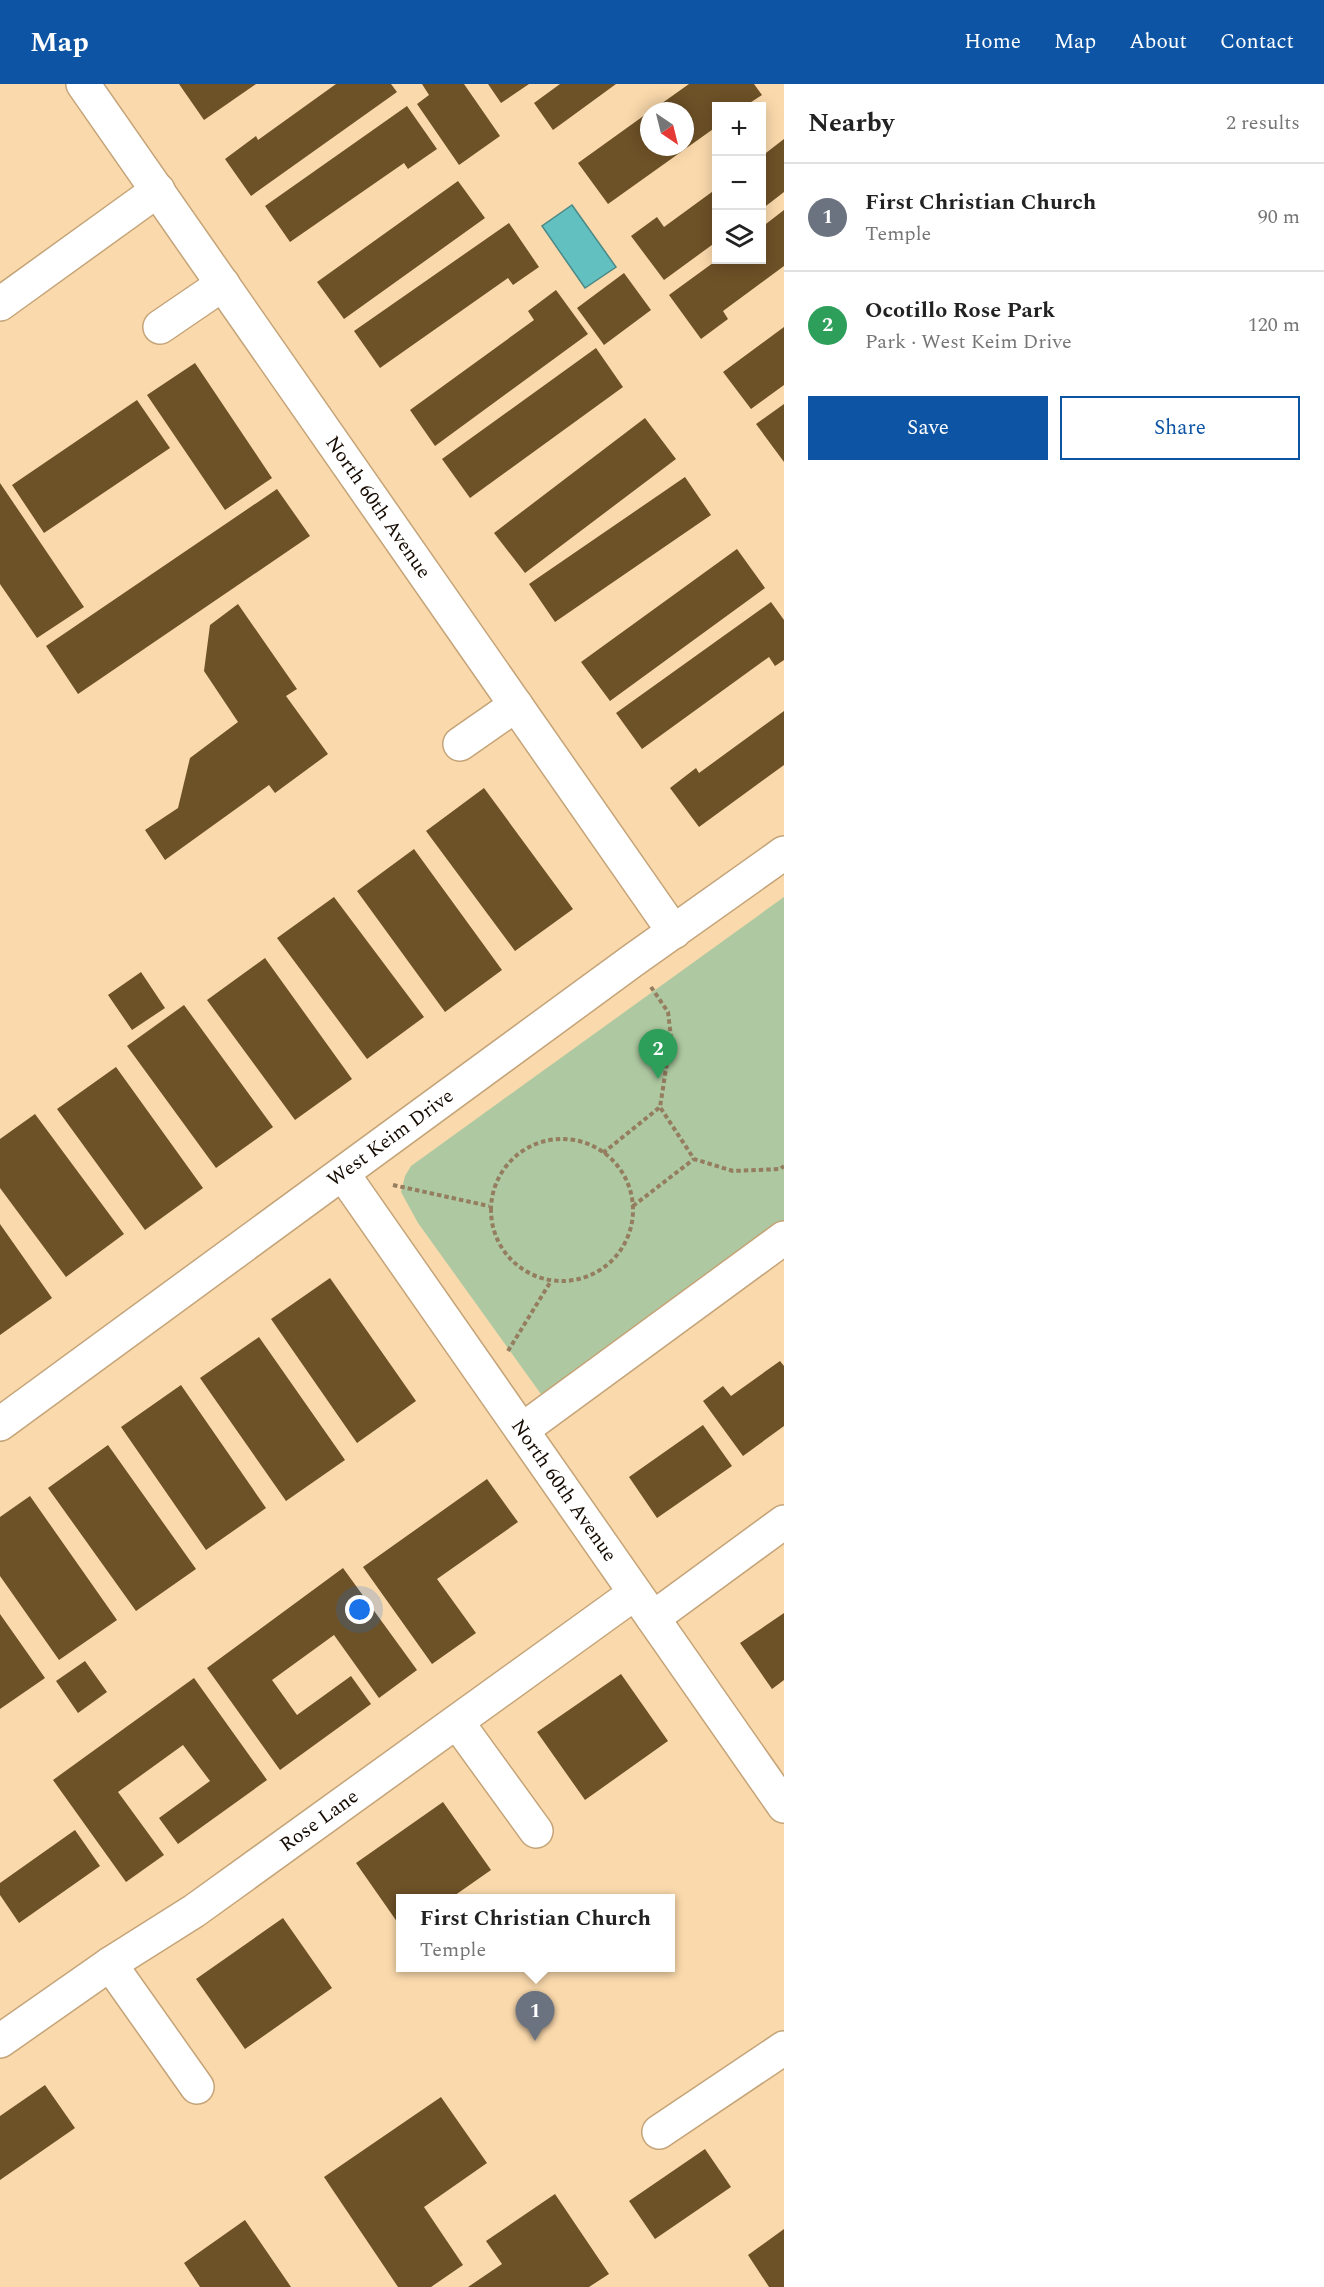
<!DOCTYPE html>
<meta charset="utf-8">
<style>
body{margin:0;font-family:Spectral,serif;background:#f2f2f2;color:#222}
.controls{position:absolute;right:18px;top:18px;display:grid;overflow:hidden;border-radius:0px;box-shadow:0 3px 15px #0003}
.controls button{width:54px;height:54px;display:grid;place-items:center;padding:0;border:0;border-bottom:2px solid #e0e0e0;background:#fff;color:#222;font:30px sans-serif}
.compass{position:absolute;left:640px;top:18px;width:54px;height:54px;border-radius:50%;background:#fff;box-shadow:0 3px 15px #0003;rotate:145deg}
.you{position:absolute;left:360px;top:1526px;width:21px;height:21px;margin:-15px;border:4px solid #fff;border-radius:50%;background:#1a73e8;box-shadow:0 0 0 9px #1a73e833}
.badge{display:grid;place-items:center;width:39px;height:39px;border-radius:50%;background:#0d55a4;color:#fff;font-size:20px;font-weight:700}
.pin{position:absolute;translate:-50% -50px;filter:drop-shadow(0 2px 3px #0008)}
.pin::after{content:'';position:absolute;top:32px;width:21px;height:18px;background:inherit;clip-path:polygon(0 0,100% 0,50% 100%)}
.popup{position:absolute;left:396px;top:1810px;width:279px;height:78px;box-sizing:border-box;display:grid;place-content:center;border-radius:0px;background:#fff;filter:drop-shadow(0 2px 4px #0005);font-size:20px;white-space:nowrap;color:#767676}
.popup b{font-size:22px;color:#222}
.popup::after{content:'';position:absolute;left:50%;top:100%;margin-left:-12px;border:12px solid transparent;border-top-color:#fff}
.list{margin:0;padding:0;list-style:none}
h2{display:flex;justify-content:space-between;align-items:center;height:78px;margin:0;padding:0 24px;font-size:26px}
h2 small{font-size:20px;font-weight:400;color:#767676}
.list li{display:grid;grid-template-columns:39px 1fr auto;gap:18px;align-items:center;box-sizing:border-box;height:108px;padding:0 24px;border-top:2px solid #e0e0e0}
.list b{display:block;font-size:22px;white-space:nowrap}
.list p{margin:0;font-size:20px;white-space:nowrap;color:#767676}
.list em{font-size:20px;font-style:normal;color:#767676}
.actions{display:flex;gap:12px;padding:18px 24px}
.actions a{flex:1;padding:14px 0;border:2px solid #0d55a4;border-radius:0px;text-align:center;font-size:21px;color:#0d55a4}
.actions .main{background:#0d55a4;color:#fff}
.icon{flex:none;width:33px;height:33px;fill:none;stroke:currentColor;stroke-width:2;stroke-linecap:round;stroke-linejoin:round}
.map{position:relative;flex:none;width:784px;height:2203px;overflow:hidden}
header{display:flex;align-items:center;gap:36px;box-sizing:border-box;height:84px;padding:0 30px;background:#0d55a4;color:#fff}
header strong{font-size:28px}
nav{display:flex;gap:33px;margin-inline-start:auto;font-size:21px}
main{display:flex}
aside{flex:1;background:#fff}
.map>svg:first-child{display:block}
.green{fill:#aec9a1}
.water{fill:#62c0c0;stroke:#4b8986;stroke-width:1.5}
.building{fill:#6d5127}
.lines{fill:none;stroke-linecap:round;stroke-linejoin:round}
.minor-casing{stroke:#c4a478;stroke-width:36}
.path{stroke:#957d60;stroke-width:4;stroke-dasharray:4.5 3;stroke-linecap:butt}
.minor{stroke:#fff;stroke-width:33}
.labels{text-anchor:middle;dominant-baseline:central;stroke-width:6;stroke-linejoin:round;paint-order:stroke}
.street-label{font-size:20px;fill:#150a00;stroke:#fad9ac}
</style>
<header>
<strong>Map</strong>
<nav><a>Home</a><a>Map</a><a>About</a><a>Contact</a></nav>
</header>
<main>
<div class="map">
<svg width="784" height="2203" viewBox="0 0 784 2203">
<rect width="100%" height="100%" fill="#fad9ac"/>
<path class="green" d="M784,813V1154L551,1324L418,1139L401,1108L405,1092L411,1082Z"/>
<path class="water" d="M572,121L616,183L585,204L542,142Z"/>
<path class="building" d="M179,0H256L204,36Z
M336,0H391L397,8L251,112L225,75L256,52L258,56Z
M422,0H464L500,52L459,81L417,20L429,11Z
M488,0H529L501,19Z
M560,0H616L553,46L534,19Z
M689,0H754L762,11L745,22H716V43L608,120L578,79L649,28V63H685V27H651Z
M407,22L437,65L408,85L404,79L290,158L265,122Z
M784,55V108L762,125V72Z
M458,97L485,134L344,235L317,198Z
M716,105V158L664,196L631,152L657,133L664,143Z
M784,126V182L723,227L728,235L701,255L669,211L717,176H762V143Z
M509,139L539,183L513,201L508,194L380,284L354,247Z
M624,189L651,226L604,261L577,224Z
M556,206L588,250L435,362L410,326L534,236L528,227Z
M784,243V301L751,325L723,288Z
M596,264L623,303L470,414L442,375Z
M195,279L272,394L225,426L147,311Z
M137,316L170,364L44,449L12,401Z
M784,320V378L756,340Z
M645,334L676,375L525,489L494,449Z
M685,393L711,431L555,538L529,500Z
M0,399L84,523L37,554L0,500Z
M277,405L310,452L78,610L46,562Z
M737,465L765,504L610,617L581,578Z
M771,518L784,536V576L775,582L769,573L642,665L616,629Z
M238,520L297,605L286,612L328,670L275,709L269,701L165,776L145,746L178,724L190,674L238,638L204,587L210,541Z
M784,627V681L699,743L670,704L696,684L699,689Z
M484,704L573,825L515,867L426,747Z
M414,765L502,886L445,928L357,807Z
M334,813L424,933L367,975L277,854Z
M265,874L352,995L295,1036L207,916Z
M141,888L165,924L132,946L108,911Z
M184,921L273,1043L216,1084L127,962Z
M116,983L203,1104L145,1146L57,1025Z
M35,1030L124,1150L66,1193L0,1104V1055Z
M0,1140L52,1214L0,1251Z
M330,1194L416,1317L357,1359L271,1235Z
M259,1253L345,1376L286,1417L200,1294Z
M780,1277L784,1282V1342L743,1372L703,1317L723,1302L731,1312Z
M181,1301L266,1424L206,1466L121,1343Z
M703,1341L732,1382L657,1434L629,1393Z
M108,1361L196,1485L136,1527L48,1404Z
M487,1395L518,1438L437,1495L476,1549L432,1580L363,1483Z
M30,1412L117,1536L59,1576L0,1492V1433Z
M343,1484L417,1586L379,1614L334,1551L272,1596L297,1631L351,1592L371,1620L280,1686L207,1584Z
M784,1529V1596L772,1605L740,1559Z
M0,1530L45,1594L0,1625Z
M85,1577L107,1608L78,1629L56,1597Z
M621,1590L668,1657L585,1716L537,1648Z
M194,1594L267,1696L178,1760L159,1734L210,1697L183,1661L118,1708L164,1771L126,1798L53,1696Z
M443,1718L491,1786L451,1814H400V1842L356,1779Z
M75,1746L100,1782L19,1839L0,1811V1799Z
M283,1834L332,1904L245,1965L196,1895Z
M45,2001L75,2044L0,2096V2032Z
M441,2013L487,2079L424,2123L463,2181L431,2203H398L324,2093Z
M705,2065L731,2103L655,2155L629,2117Z
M555,2110L609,2190L589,2203H468L502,2180L486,2157Z
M245,2136L291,2203H200L184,2179Z
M784,2145V2203H769L748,2171Z"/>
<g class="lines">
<defs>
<g id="minor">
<path id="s1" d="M83,0L674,848"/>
<path d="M0,220L158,106"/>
<path d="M160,243L223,200"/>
<path d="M460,660L516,621"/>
<path id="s2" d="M343,1090L784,1722"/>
<path id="s3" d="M0,1340L632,877L784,769"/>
<path d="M522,1346L784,1154"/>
<path d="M653,1534L784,1438"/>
<path d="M457,1638L536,1747"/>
<path d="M110,1880L197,2003"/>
<path id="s4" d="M0,1957L110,1880L194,1827L635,1509"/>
<path d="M659,2048L784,1964"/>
</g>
</defs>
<use href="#minor" class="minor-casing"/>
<path class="path" d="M651,903L668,928L671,953L660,1023L694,1075L733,1087L780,1085L784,1082
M491 1126a71 71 0 1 1 142 0a71 71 0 1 1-142 0Z
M603,1069L660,1023
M393,1101L489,1122
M633,1122L694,1075
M508,1267L551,1197"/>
<use href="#minor" class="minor"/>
</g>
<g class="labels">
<g class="street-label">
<text stroke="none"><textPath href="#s1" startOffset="516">North 60th Avenue</textPath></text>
<text stroke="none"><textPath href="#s3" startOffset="484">West Keim Drive</textPath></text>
<text stroke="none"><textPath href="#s2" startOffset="386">North 60th Avenue</textPath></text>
<text stroke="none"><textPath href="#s4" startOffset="388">Rose Lane</textPath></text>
</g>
</g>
</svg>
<div class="controls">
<button>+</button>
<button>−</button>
<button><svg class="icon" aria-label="layers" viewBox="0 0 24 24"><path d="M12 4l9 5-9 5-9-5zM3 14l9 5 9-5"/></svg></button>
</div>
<svg class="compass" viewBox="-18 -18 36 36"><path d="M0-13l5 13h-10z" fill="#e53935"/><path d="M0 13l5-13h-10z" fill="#767676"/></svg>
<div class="you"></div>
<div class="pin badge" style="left:535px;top:1957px;background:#6b7280">1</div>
<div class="popup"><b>First Christian Church</b>Temple</div>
<div class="pin badge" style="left:658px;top:995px;background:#2e9e5b">2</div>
</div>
<aside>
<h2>Nearby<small>2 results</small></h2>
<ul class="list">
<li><span class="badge" style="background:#6b7280">1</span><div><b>First Christian Church</b><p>Temple</p></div><em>90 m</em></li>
<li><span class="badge" style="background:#2e9e5b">2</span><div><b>Ocotillo Rose Park</b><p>Park · West Keim Drive</p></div><em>120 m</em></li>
</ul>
<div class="actions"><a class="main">Save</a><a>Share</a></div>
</aside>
</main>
